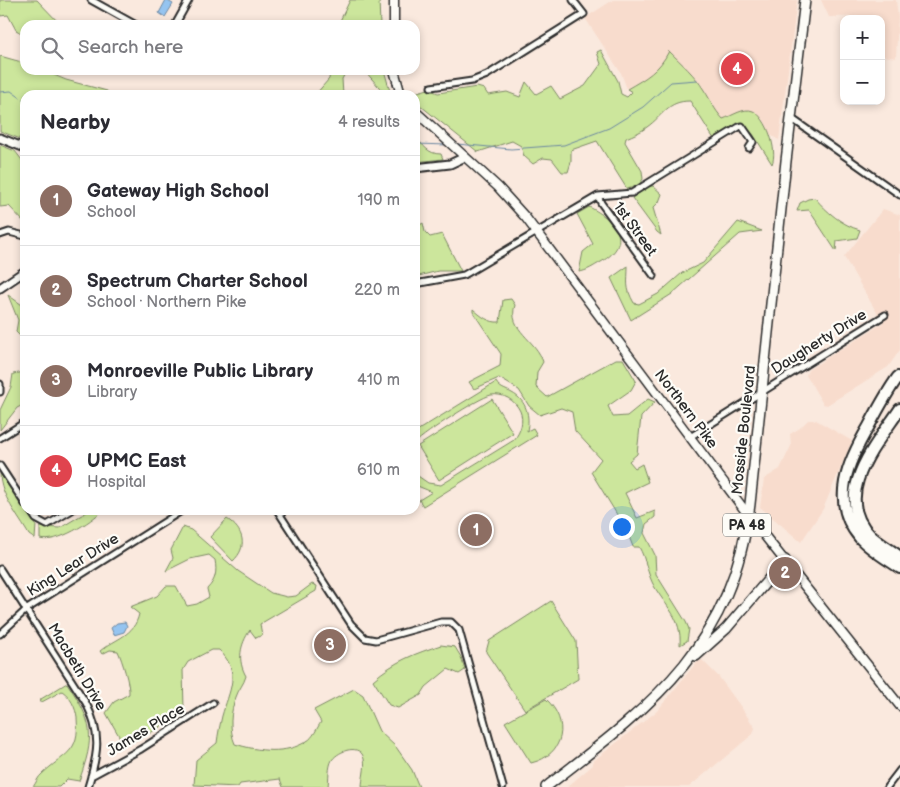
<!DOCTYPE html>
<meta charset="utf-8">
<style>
body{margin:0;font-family:"Balsamiq Sans",sans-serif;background:#f7f7f7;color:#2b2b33}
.controls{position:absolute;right:15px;top:15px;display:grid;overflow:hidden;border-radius:10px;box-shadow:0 2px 8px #0003}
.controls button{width:45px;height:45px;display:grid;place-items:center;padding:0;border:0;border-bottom:1px solid #e1e1e2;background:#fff;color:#2b2b33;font:25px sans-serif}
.you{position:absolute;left:621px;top:526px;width:18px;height:18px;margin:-12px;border:4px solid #fff;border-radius:50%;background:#1a73e8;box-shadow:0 0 0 8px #1a73e833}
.badge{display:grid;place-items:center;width:32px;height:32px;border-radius:50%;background:#ea580c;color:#fff;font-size:16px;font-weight:700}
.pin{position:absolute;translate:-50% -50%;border:2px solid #fff;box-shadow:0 1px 5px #0006}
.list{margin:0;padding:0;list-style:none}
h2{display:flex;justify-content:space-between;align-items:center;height:65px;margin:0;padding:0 20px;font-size:21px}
h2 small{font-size:16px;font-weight:400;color:#7c7c81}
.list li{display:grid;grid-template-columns:32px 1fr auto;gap:15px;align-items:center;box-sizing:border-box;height:90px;padding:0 20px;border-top:1px solid #e1e1e2}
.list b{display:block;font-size:19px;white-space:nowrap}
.list p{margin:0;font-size:16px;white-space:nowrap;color:#7c7c81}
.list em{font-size:16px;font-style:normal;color:#7c7c81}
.icon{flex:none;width:28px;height:28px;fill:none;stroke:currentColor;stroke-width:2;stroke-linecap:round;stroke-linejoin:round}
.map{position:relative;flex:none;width:900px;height:787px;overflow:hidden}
.search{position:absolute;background:#fff;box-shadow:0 2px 8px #0003;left:20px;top:20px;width:400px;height:55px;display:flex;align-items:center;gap:12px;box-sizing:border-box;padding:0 18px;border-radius:15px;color:#7c7c81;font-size:19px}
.panel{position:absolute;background:#fff;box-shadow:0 2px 8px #0003;left:20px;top:90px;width:400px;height:425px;border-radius:15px}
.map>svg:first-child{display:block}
.built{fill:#f8dccd}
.green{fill:#cce69c;stroke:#7c8864}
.water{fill:#95c4f0;stroke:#6b87a1}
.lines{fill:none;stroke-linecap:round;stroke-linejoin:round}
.stream{stroke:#6b87a1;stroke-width:1}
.minor-casing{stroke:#2b2b2b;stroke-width:9}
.tertiary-casing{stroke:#2b2b2b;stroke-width:11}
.secondary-casing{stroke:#2b2b2b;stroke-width:11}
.primary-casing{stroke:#2b2b2b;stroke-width:12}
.motorway-casing{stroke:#2b2b2b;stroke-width:14}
.minor{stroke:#fdfcf7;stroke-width:5}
.tertiary{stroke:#fdfcf7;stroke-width:7}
.secondary{stroke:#fdfcf7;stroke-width:8}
.primary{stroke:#fdfcf7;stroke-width:9}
.motorway{stroke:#fdfcf7;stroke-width:10}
.labels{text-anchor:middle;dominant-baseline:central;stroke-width:4.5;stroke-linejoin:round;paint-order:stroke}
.shield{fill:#fdfcf7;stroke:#6a6a68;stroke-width:1}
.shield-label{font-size:14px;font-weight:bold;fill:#2b2b2b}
.street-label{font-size:15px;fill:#2b2b2b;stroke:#fdfcf7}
</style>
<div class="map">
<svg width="900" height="787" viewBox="0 0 900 787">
<rect width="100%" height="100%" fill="#fae9de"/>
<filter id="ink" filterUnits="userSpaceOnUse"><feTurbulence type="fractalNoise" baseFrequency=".02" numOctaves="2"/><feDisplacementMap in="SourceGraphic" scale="10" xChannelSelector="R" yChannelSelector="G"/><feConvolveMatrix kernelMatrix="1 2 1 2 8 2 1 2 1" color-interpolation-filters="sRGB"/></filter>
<g filter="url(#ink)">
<path class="built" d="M613,0H797L779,140L770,135L763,119L745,110L723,120L712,107L705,91L693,75L670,52L662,65L654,73L627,89L621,73L585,18Z
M821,0H896L898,18L896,58L883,56L880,16L829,17Z
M883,209L900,215V350L888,367L827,405L823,404L806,375L808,370L883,323L844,257Z
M808,420H816L852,441L823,509L801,542L760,507L764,479L780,469L791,446L790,434L800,428Z
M702,660L719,677L741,707L755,728L753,734L689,787H567L593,765L592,762L657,711L696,663Z"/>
<path class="green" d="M0,0H37L61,25H25V35L16,30L8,15L0,16Z
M350,0H379L380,25H338Z
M601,50L618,81L621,94L627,97L632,92L627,89C646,78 659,71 669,51C681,63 695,75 704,90C712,102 713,108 723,119C732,116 744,107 753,111C767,117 778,151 772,164L753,134L743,123L714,139L690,101C667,101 664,115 647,127C641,132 633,135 626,138L625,142L642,171L643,179L638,186L627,189L597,141L571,150V162L568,172H562L552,159L543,158L533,164L524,156L521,146L512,141L478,152L421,106L415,99V95L411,94L428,89L438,93L477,87L484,89L488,95L507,92L520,97L526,82L536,94L551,86L560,99L585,86L601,64L597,52Z
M0,56L25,63V70H42L66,80L107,91L111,95H25V140H23L0,131Z
M330,70H347L342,79L343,95H315L329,79Z
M364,70H384L391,95H386Z
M415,137C424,145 427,154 441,154L443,159L415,162Z
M0,145L15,151L25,164V223L9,206L0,207Z
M649,186H653L662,194L659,202L653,208L661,235L657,232L632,198Z
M815,198C827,212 842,225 860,230L857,238L837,241L836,251L809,210L797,211L800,203L808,199Z
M589,207C616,220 634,243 601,262C594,266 587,271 579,272L583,252L593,244L577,214Z
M738,222L762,231L740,234L672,294L631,320L611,278L628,266C628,283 625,287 634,303L639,304L658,294L682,273L703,263Z
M423,223L425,232L430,237L442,234L461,271H438L415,277V228Z
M8,295L25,307V341L16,332L18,320Z
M511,299L515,305C507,330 537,340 543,362L537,372L536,387L547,397L616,359H623L636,381L631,390L608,406L613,417L627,416L648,399L655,402L641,417L637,454L629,461L635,468L642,464L648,482L625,493L637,518L655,511V517L646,524L644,533L655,555L656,574L686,622L689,629L687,641L680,645C682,618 666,607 654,586C647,573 646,559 639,547H633L627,531L591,472L601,459L575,431L572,412L561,408L540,415L529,406L519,390L499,378L474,389L469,382L500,366L501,354L473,312V309C481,316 489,323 500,322L503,300Z
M25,372V404L17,408L0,430V410L11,387L13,374Z
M496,382C500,389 505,389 512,393C527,401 530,416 527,431L533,428L537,435L423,506L419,500L432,492L415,485V474L428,483L441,485L514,440C521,431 524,421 520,411C515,400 503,393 491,395C478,398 425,433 415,443V432Z
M492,399L513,433L439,480L418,446Z
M0,473L36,525L35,539L29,535C19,517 0,495 0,473Z
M90,510H103C91,522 57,544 40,539V527L60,528Z
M227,519C244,530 248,547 233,561L210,537Z
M183,527L191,530L238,571L271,593L287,597L296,596L312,584L317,586L316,591L260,624L262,635L256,638L250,630C240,645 237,660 246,676C244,684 238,690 236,697C230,712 229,730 235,744C258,751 286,755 307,741C313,738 317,728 321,722L314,710L354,689L363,695L379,731L396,747L412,770L419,787H362C362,779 366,767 364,759C361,743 339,750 332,760C328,767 329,779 328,787H283L280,779L240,784L238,787L194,785L196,760L217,743C218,734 220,725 222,716C229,691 242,672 219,650H211L188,662L183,670L184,709C170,721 141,742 123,743L106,713L114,702L129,694C130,685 122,660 118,651L110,650L102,654L100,651C116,638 134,636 139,614L130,607L157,596L166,586H176L187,606L197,604L209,597L207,589C216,580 217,572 215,560L209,555L190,559L166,571L173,558L171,550Z
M551,601L576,641L578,679L525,710L486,652L489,641Z
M441,645L455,647L461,657L465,670L459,674L448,669L426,687L421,695L398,708L389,705L373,680C395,661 414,654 441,645Z
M67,683C94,723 95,737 79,781L67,779L59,787H33C36,783 38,777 42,774C64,753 80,754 77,718C76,708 70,696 62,691L40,703L41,699Z
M546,699C570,721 565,755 531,763L505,722Z"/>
<path class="water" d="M166,0L173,4L165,17L159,13Z
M125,622L127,626L124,632L114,635L111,628L117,623Z"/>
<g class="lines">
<path class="stream" d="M0,92L11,91L25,101
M415,144L448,145
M457,144L511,149L564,145L609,128L643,107L671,82L697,80"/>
<defs>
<path id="minor" d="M91,0L136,25
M175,25L189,0
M431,87L472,81L487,75L584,14L573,0
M791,118L900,195
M598,196L601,203L654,276
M0,235L9,232L25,236
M415,284L464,275L598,196L632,193L739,127L742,126L753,142L749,148
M0,384V392
M690,437L885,315
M0,438L25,422
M0,466L25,504
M30,510L36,519L47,525L72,510
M277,510L351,624L365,638L376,640L441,622H451L459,630L503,787
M0,569L86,703C102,735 98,754 88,787
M0,634L27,609L183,510
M91,776L141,749L213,703
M887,787L900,770"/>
<path id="tertiary" d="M0,138L25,148
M415,168L450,164L465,157
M0,288L25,271"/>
<path id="secondary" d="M394,0V25
M394,70L401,95
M415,111L498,187L526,218L749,516L900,706"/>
<path id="primary" d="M696,656L726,629L785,560
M546,787C652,705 732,647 750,504L786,161L805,0"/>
<path id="motorway" d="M898,377C887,392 878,409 869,426C848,461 829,502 860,538C871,550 887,559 900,568
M900,409C876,445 830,496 871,536C880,544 891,550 900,557"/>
</defs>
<use href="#minor" class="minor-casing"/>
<use href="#tertiary" class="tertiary-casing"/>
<use href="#secondary" class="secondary-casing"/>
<use href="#primary" class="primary-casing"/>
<use href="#motorway" class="motorway-casing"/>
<use href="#minor" class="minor"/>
<use href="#tertiary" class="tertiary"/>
<use href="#secondary" class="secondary"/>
<use href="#primary" class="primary"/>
<use href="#motorway" class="motorway"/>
</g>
</g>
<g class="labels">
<rect class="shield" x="723" y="513.5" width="48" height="23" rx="4"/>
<g class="shield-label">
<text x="747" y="525">PA 48</text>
</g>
<g class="street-label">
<text transform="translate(635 229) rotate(54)">1st Street</text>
<text transform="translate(819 342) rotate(-32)">Daugherty Drive</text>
<text transform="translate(686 409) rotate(53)">Northern Pike</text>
<text transform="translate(744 430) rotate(-84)">Mosside Boulevard</text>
<text transform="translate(73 565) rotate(-32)">King Lear Drive</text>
<text transform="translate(77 667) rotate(59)">Macbeth Drive</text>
<text transform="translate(146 730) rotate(-31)">James Place</text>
</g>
</g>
</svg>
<div class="controls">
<button>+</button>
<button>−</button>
</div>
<div class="you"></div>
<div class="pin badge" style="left:476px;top:530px;background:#8d6e63">1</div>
<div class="pin badge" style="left:785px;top:573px;background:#8d6e63">2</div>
<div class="pin badge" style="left:330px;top:645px;background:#8d6e63">3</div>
<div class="pin badge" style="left:737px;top:69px;background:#e0444e">4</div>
<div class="search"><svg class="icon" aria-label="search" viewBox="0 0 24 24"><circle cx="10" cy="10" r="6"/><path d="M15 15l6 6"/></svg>Search here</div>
<section class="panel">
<h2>Nearby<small>4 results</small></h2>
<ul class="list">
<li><span class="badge" style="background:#8d6e63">1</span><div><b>Gateway High School</b><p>School</p></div><em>190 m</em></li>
<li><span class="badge" style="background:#8d6e63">2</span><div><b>Spectrum Charter School</b><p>School · Northern Pike</p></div><em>220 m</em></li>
<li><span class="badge" style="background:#8d6e63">3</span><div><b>Monroeville Public Library</b><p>Library</p></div><em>410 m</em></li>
<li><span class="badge" style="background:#e0444e">4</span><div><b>UPMC East</b><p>Hospital</p></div><em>610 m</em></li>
</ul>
</section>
</div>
